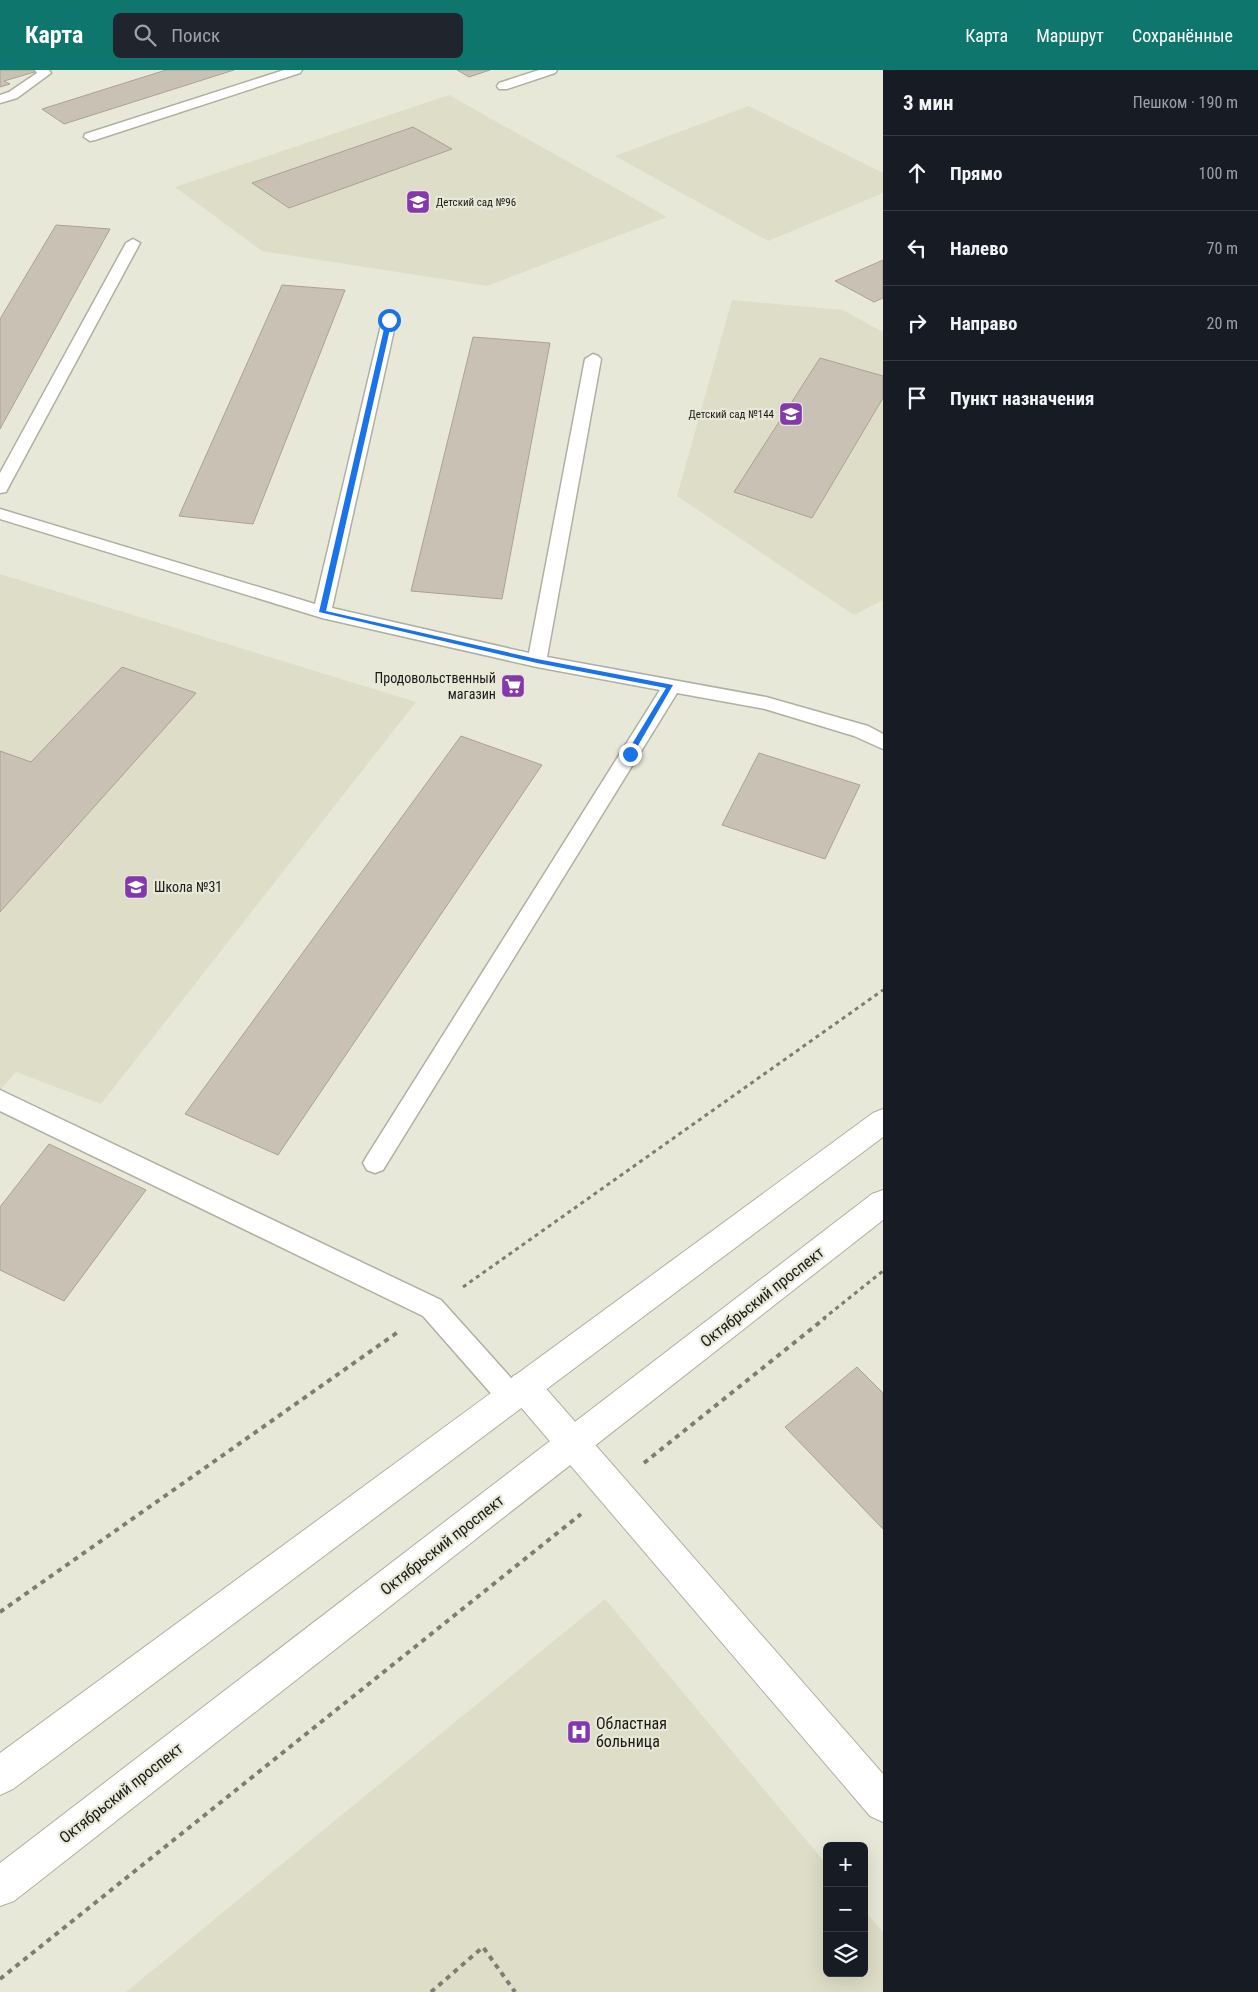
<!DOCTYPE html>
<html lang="ru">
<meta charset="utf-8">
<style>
body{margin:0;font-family:"Roboto Condensed",sans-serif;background:#20242c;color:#f1f3f6}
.controls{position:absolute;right:15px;bottom:15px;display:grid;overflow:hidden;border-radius:8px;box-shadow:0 5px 20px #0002}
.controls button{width:45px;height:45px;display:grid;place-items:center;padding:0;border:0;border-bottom:1px solid #363941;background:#171b24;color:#f1f3f6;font:25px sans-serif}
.stop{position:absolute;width:15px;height:15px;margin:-11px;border:4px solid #1a73e8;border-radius:50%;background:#fff}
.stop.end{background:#1a73e8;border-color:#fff;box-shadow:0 1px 5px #0008}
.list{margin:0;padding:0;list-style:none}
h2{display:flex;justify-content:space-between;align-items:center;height:65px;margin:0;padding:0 20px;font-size:21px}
h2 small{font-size:16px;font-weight:400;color:#9ea1a6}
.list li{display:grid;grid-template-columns:32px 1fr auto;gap:15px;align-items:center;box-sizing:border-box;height:75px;padding:0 20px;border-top:1px solid #363941}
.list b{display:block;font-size:19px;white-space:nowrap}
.list em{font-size:16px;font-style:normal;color:#9ea1a6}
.icon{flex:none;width:28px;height:28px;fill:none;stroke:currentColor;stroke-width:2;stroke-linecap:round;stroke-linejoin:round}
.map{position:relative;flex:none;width:883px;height:1922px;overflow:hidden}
header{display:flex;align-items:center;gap:30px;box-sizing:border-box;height:70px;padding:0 25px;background:#0f766e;color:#fff}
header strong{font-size:24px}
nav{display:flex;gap:28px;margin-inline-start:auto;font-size:18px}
.search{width:350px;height:45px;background:#20242c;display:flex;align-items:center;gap:12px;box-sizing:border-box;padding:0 18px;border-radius:8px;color:#9ea1a6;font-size:19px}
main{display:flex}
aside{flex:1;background:#171b24}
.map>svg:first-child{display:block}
.built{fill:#deddc7}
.building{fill:#cac1b5;stroke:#aaa195}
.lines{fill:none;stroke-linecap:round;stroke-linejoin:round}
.service-casing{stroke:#b0afa1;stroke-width:3}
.minor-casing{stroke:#b0afa1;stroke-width:2}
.primary-casing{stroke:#b0afa1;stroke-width:2}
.path-far1{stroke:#7d7d73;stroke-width:3;stroke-dasharray:4 4;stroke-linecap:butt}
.path{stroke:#7d7d73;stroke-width:4;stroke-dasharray:5 5;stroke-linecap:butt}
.service{fill:#fff;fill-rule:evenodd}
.minor{fill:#fff;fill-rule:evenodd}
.primary{fill:#fff;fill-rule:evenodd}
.route{fill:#1a73e8}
.labels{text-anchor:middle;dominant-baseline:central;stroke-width:4.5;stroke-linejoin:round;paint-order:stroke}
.far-poi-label{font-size:11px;fill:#191914;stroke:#e8e8d9;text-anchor:start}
.poi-label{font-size:14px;fill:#191914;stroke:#e8e8d9;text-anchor:end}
.near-street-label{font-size:16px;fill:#191914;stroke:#e8e8d9}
.near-poi-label{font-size:16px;fill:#191914;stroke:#e8e8d9;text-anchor:start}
</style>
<header>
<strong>Карта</strong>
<div class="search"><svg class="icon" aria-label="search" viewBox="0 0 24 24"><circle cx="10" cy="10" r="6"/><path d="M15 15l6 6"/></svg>Поиск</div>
<nav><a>Карта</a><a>Маршрут</a><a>Сохранённые</a></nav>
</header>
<main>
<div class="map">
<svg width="883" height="1922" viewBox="0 0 883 1922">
<rect width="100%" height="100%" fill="#e8e8d9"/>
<path class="built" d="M449,25L667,147L487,216L262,181L175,117Z
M749,36L883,103V123L768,171L615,86Z
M732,230L843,240L883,262V530L854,545L677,426Z
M0,504L416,632L101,1034L16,1002L0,1020Z
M605,1529L827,1795V1903H864V1840L883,1862V1922H126Z"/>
<path class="building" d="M0,0H37L38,1L4,11L10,14L0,17Z
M166,0H234L64,54L42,39Z
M457,0H490L469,7Z
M413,57L452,79L289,138L252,113Z
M56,155L110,159L0,359V249Z
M883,190V228L874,232L835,211Z
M282,215L345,220L253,454L179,446Z
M473,267L550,273L502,529L411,521Z
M820,288L883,306V328L812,448L734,422Z
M122,597L196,623L0,842V681L31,692Z
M461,666L542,695L278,1085L185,1044Z
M759,683L860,715L825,789L722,755Z
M49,1074L146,1120L64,1231L0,1200V1137Z
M857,1297L883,1323V1459L785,1357Z"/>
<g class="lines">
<defs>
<path id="service" d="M35,0H49L51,3L17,28L0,33V25L9,22L37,3Z
M284,0H302L300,3L95,70L90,71L84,67L85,64Z
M539,0H557L555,3L507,19H499L497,16L499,13Z
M133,169L140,173L8,418L6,422L0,423V403L126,173Z
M389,247L396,251L332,538L529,583L585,289L593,284L598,286L601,289L547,587L766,627L868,656L883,664V679L854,666L765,639L677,623L383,1100L375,1103L367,1100L363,1093L367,1086L660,620L537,597L322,548L0,449V439L315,534L382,251Z
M0,1020L441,1230L520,1318L524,1327L520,1336L511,1339L502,1336L423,1246L0,1041Z"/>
<path id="minor" d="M524,1302L535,1306L883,1704V1752L870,1746L513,1328L508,1317L513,1306Z"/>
<path id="primary" d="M883,1039V1067L13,1719L0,1725V1683L873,1043Z
M883,1120V1150L14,1831L0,1836V1793L872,1124Z"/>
</defs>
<use href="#service" class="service-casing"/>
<use href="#minor" class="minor-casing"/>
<use href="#primary" class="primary-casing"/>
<path class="path-far1" d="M463,1217L883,920
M823,1249L883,1201"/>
<path class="path" d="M644,1393L825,1248
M0,1542L398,1262
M0,1909L581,1444
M431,1922L483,1877L515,1922"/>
<use href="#service" class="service"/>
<use href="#minor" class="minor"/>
<use href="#primary" class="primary"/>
</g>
<path class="route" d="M389,249L392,250L326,541L537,589L673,615L632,686L626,684L666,618L537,593L319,542L386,250Z"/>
<defs>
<symbol id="school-square" viewBox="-11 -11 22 22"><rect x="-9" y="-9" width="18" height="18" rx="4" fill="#8339ab" stroke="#e8e8d9"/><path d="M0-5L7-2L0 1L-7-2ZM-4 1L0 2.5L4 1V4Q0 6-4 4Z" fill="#fff"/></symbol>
<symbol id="supermarket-square" viewBox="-11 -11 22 22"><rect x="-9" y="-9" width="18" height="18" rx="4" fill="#8339ab" stroke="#e8e8d9"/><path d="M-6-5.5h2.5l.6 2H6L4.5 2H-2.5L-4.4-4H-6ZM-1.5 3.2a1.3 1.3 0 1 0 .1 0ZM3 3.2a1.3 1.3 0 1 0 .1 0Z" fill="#fff"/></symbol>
<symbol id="hospital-square" viewBox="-11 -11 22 22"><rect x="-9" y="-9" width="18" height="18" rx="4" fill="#8339ab" stroke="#e8e8d9"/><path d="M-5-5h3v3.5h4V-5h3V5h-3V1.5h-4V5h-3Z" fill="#fff"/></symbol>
</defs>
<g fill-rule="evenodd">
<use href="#school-square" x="404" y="118" width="28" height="28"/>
<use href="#school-square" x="777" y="330" width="28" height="28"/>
<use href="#supermarket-square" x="499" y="602" width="28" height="28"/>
<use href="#school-square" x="122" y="803" width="28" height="28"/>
<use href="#hospital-square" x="565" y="1648" width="28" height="28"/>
</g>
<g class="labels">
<g class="far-poi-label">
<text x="436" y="132">Детский сад №96</text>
<text x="774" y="344" text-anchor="end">Детский сад №144</text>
</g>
<g class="poi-label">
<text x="496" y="608">Продовольственный<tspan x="496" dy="16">магазин</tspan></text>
<text x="154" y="817" text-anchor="start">Школа №31</text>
</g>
<g class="near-street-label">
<text transform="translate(762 1227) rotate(-38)">Октябрьский проспект</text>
<text transform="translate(442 1475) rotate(-38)">Октябрьский проспект</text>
<text transform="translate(121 1723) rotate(-38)">Октябрьский проспект</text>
</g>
<g class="near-poi-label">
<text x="596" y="1653">Областная<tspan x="596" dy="18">больница</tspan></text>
</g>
</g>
</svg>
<div class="controls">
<button>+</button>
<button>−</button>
<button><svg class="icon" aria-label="layers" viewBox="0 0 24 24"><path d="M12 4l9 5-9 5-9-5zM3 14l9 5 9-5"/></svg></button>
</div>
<div class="stop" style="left:389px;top:250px"></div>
<div class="stop end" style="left:630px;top:684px"></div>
</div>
<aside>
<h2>3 мин<small>Пешком · 190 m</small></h2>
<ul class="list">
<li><svg class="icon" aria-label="ahead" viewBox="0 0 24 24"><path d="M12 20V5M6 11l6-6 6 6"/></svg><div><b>Прямо</b></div><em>100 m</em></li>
<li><svg class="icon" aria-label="left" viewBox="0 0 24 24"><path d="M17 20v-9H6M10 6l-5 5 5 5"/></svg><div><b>Налево</b></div><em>70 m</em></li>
<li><svg class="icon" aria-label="right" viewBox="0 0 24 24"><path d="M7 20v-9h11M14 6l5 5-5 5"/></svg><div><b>Направо</b></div><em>20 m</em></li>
<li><svg class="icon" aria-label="arrive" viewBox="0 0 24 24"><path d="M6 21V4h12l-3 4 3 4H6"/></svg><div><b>Пункт назначения</b></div></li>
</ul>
</aside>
</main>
